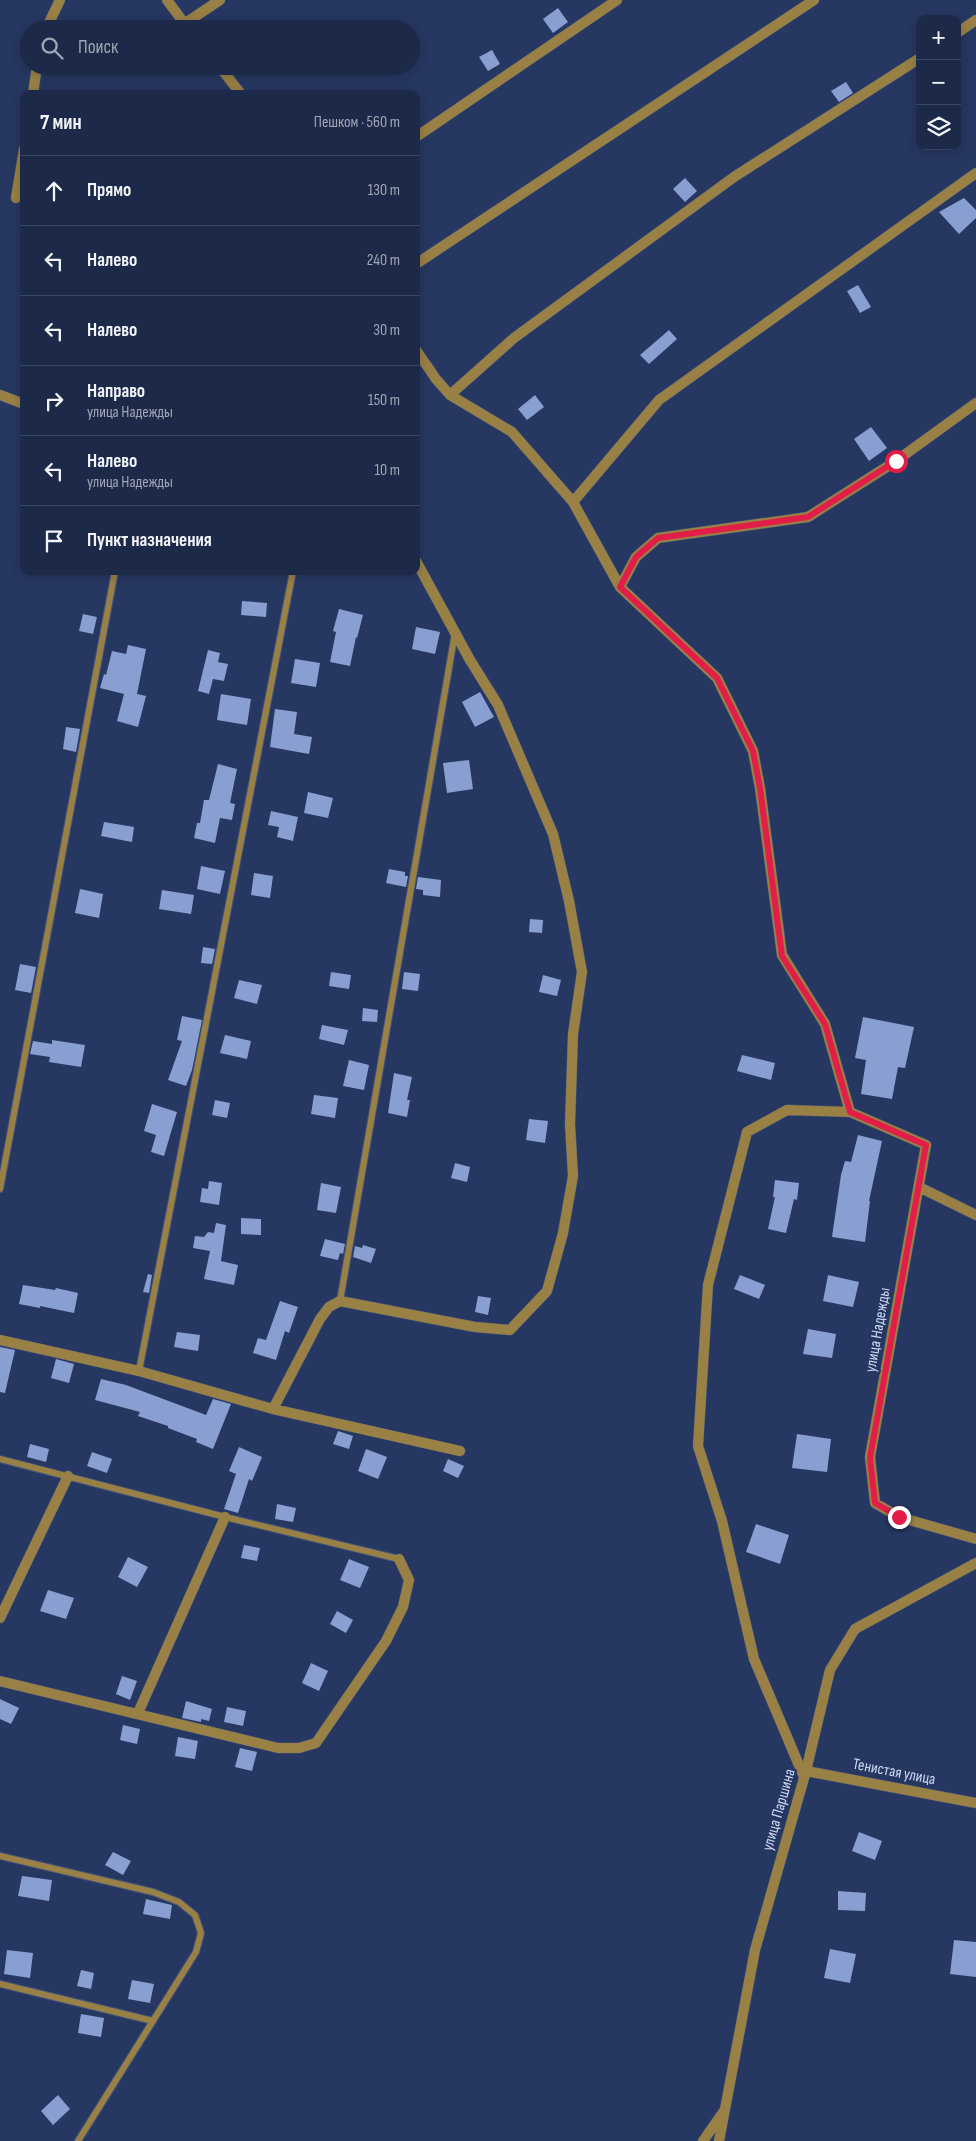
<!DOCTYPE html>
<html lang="ru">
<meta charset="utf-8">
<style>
body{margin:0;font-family:"Sofia Sans Condensed",sans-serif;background:#293553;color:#f1f3f6}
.controls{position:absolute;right:15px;top:15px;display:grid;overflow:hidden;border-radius:10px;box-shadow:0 2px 12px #0003}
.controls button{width:45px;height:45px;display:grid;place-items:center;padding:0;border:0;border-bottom:1px solid #3a4561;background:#1c2949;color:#f1f3f6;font:25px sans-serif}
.stop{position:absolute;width:15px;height:15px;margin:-11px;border:4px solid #e11d48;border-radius:50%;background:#fff}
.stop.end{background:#e11d48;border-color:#fff;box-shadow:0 1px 5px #0008}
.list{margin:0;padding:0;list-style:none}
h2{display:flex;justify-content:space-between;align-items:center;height:65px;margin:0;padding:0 20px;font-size:21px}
h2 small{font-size:16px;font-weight:400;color:#a0a6b4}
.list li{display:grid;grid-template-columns:32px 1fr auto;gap:15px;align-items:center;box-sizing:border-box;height:70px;padding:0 20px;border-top:1px solid #3a4561}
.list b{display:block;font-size:19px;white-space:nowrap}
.list p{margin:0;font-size:16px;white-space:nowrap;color:#a0a6b4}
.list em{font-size:16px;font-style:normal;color:#a0a6b4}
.icon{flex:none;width:28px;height:28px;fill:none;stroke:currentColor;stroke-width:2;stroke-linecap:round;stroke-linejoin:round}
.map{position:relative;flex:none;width:976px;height:2141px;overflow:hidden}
.search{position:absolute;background:#1c2949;box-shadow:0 2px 12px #0003;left:20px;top:20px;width:400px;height:55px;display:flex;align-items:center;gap:12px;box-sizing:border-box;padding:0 18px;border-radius:28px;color:#a0a6b4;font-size:19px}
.panel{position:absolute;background:#1c2949;box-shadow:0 2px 12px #0003;left:20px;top:90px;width:400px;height:485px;border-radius:10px}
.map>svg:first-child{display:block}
.building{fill:#8a9fd1}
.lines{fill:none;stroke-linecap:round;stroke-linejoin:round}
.lane-casing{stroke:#44547b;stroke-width:8}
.street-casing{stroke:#44547b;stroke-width:11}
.lane{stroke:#998045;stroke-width:6}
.street{stroke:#998045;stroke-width:10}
.route{stroke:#e11d48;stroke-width:6}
.labels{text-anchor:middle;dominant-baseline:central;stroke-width:5;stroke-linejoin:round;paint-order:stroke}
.street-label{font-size:16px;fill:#cdd9f4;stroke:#263761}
</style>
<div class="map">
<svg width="976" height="2141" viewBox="0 0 976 2141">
<rect width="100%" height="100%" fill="#263761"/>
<path class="building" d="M558,8L568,22L553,33L543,19Z
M492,50L500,64L488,71L479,57Z
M846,82L853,93L839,102L831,91Z
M685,178L697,191L685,202L673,189Z
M964,198L976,210V218L959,234L939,212Z
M858,285L871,307L860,313L847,291Z
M669,330L677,339L649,364L640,355Z
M535,395L544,407L527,420L518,409Z
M871,427L887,448L869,461L854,439Z
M242,601L267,603L266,617L241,615Z
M339,609L363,615L357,638L356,637L350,666L330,662L336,632L333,631Z
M83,614L97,617L93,634L79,631Z
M416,627L440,632L435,654L412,649Z
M128,645L146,649L137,694L146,696L138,727L117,721L124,694L100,688L104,674L106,675L112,651L126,654Z
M208,650L220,653L218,662L228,664L224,681L213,679L209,694L198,691Z
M295,659L320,663L316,687L291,683Z
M480,692L494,717L475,727L462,702Z
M221,694L251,699L247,725L217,720Z
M275,709L297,712L294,734L312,737L309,754L270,747Z
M66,727L80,729L76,752L63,749Z
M469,760L473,789L447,793L443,763Z
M218,764L237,769L230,803L235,804L232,820L220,818L215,843L194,838L197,823H200L204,800H209Z
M308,792L333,798L328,818L304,813Z
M271,811L298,817L293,841L277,837L279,827L268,825Z
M104,822L134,827L132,842L101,836Z
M201,866L225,871L220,894L197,889Z
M389,869L405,872V876H408L406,887L386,883Z
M254,873L273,876L270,898L251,895Z
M418,877L441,880L440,897L423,895V890L416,889Z
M80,889L103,894L99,918L75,913Z
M162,890L194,895L191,914L159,909Z
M530,919L543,920L542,933L529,932Z
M203,947L215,949L212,964L201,963Z
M20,964L36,967L31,993L15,990Z
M331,972L351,975L349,989L329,986Z
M404,972L420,974L418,991L402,989Z
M543,975L561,980L557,996L539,992Z
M239,980L262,985L257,1004L234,998Z
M363,1008L378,1010L377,1022L362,1021Z
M182,1016L202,1020L192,1070L186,1086L168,1080L182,1041L177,1040Z
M863,1017L914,1027L905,1068L898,1067L892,1099L861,1094L866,1060L855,1058Z
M322,1025L348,1030L344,1045L319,1039Z
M225,1035L251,1041L247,1059L220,1053Z
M52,1040L85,1045L81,1067L49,1062L50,1057L30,1054L33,1041L52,1044Z
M742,1055L775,1063L771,1080L737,1071Z
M349,1060L369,1065L364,1090L343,1086Z
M394,1073L412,1077L407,1100H410L407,1117L388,1113Z
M314,1095L338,1098L335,1118L311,1114Z
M215,1100L230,1103L227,1118L212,1115Z
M152,1104L177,1112L164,1156L151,1152L156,1135L144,1131Z
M529,1119L548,1121L545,1143L526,1140Z
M858,1135L882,1141L869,1201H870L865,1242L832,1237L841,1175L845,1161L851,1162Z
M455,1163L470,1167L467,1182L451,1178Z
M775,1180L799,1183L797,1200L794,1199L786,1233L768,1229L775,1197H773Z
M209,1181L222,1183L219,1205L200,1202L202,1188L208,1189Z
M321,1183L341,1187L336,1213L317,1210Z
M241,1218L261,1219V1235L241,1234Z
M216,1223L226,1225L221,1261L238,1265L234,1285L204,1279L210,1251L193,1248L195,1236L204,1237L208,1232L214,1233Z
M325,1239L345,1244L343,1254L340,1253L338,1260L320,1256Z
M363,1245L376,1249L371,1263L353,1257L355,1246L362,1248Z
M148,1274L152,1275L149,1293L143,1292Z
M740,1275L765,1285L759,1299L734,1289Z
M828,1275L859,1282L853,1307L823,1301Z
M23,1285L55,1290L56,1288L78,1293L74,1313L40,1306V1308L19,1304Z
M478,1296L491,1298L488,1315L475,1312Z
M280,1301L298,1307L289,1333L285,1331L276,1360L253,1353L258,1338L266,1340Z
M808,1329L836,1334L832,1358L803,1354Z
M177,1332L200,1335L198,1351L174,1347Z
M0,1347L15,1350L5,1393L0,1392Z
M56,1359L74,1364L69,1383L51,1378Z
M101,1379L126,1385L206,1415L213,1399L231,1404L213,1449L196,1442L197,1439L168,1428V1426L138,1416L140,1412L95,1400Z
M338,1431L353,1436L349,1449L333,1444Z
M797,1434L831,1439L827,1472L792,1468Z
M30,1444L49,1449L46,1462L27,1457Z
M239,1447L262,1457L252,1481L249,1479L238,1513L224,1509L236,1474L229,1471Z
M366,1449L387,1457L378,1479L358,1471Z
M92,1452L112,1459L107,1473L87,1466Z
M448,1459L464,1466L458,1478L443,1471Z
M277,1504L296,1508L293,1522L275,1519Z
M756,1524L789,1535L780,1564L746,1552Z
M244,1545L260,1548L257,1561L241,1558Z
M128,1557L148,1567L137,1587L118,1577Z
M349,1559L369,1567L360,1588L340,1580Z
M48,1590L74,1598L66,1619L40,1611Z
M337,1611L353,1620L346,1633L330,1624Z
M311,1663L328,1671L319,1691L302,1683Z
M122,1676L137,1681L130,1700L116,1694Z
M0,1699L19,1708L11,1724L0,1719Z
M186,1701L212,1709L209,1721L201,1719V1722L182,1718Z
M227,1707L246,1711L243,1726L224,1722Z
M123,1725L140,1729L137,1744L120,1740Z
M178,1737L198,1741L195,1759L175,1756Z
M240,1748L257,1752L252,1771L235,1767Z
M859,1832L882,1841L875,1860L852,1851Z
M113,1852L131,1861L123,1875L105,1865Z
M22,1876L52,1880L49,1901L18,1896Z
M838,1891L866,1893L865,1911L838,1910Z
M146,1899L172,1905L170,1919L143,1914Z
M954,1940L976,1942V1977L950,1974Z
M830,1949L856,1954L850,1983L824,1978Z
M7,1950L33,1953L30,1978L4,1974Z
M81,1970L94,1973L91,1989L77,1986Z
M132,1980L154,1984L150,2003L128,1999Z
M81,2014L104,2018L101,2037L78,2033Z
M58,2095L70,2109L53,2125L41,2111Z"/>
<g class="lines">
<defs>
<path id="lane" d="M0,1189L115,571
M340,1301L455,633
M139,1371L293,571
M0,1459L225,1517L399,1559
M0,1856L153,1892L179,1902L195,1915L201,1933L196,1952L78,2141
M0,1984L153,2021"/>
<path id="street" d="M167,0L187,27
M184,24L220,0
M46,29L60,0
M957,33L976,20
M219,66L241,94
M33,94L37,66
M416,137L617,0
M16,198L24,149
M416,264L814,0
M416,350L436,379L450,395L512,432L573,502L620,587L717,678L753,751L760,788L782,955L825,1024L850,1112L926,1145L870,1457L875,1503L899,1517L976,1539
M0,395L24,404
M450,395L514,338L734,177L920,58
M573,502L659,400L976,173
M620,587L636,557L658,538L808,517L896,461L976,403
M919,1187L976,1215
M0,1340L139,1371L273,1409L460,1451
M273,1409L320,1319L329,1307L340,1301L475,1327L510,1330L547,1291L563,1233L573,1176L570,1124L573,1034L582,972L569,901L553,834L498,705L470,660L416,561
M0,1618L68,1476
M0,1681L278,1748H299L316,1743L386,1641L403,1607L409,1580L399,1559
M138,1713L225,1517
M806,1771L976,1803
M804,1777L754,1659L722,1521L698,1446L708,1285L747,1132L787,1110L850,1112
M703,2141L724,2111
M719,2141L755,1950L806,1771L830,1670L855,1629L976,1563"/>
</defs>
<use href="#lane" class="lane-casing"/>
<use href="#street" class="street-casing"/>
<use href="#lane" class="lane"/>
<use href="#street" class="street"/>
</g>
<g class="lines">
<path class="route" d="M896,461L808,517L658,538L636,557L620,587L717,678L753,751L760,788L782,956L825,1024L850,1112L926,1145L870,1458L875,1503L899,1517"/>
</g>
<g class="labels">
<g class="street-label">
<text transform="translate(878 1330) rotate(-80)">улица Надежды</text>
<text transform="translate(894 1772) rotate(11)">Тенистая улица</text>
<text transform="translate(779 1810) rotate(-74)">улица Паршина</text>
</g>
</g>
</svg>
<div class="controls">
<button>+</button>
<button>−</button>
<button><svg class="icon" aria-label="layers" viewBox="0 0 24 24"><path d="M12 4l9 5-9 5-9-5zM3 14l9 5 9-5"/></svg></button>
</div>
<div class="stop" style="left:896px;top:461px"></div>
<div class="stop end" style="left:899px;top:1517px"></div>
<div class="search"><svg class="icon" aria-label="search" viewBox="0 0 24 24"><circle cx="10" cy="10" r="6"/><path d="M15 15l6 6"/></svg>Поиск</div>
<section class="panel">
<h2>7 мин<small>Пешком · 560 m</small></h2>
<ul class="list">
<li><svg class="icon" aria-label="ahead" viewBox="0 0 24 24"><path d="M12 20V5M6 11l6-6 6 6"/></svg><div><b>Прямо</b></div><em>130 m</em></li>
<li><svg class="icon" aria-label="left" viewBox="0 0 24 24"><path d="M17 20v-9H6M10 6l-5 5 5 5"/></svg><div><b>Налево</b></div><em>240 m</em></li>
<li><svg class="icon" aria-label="left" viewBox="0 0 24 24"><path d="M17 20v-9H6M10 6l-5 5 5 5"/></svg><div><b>Налево</b></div><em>30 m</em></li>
<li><svg class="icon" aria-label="right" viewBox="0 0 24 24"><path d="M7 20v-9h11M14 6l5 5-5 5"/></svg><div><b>Направо</b><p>улица Надежды</p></div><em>150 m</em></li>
<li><svg class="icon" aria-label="left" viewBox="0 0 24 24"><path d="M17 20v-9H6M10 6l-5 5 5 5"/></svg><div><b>Налево</b><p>улица Надежды</p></div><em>10 m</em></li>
<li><svg class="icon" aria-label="arrive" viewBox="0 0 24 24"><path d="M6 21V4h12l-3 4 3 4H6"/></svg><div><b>Пункт назначения</b></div></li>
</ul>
</section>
</div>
